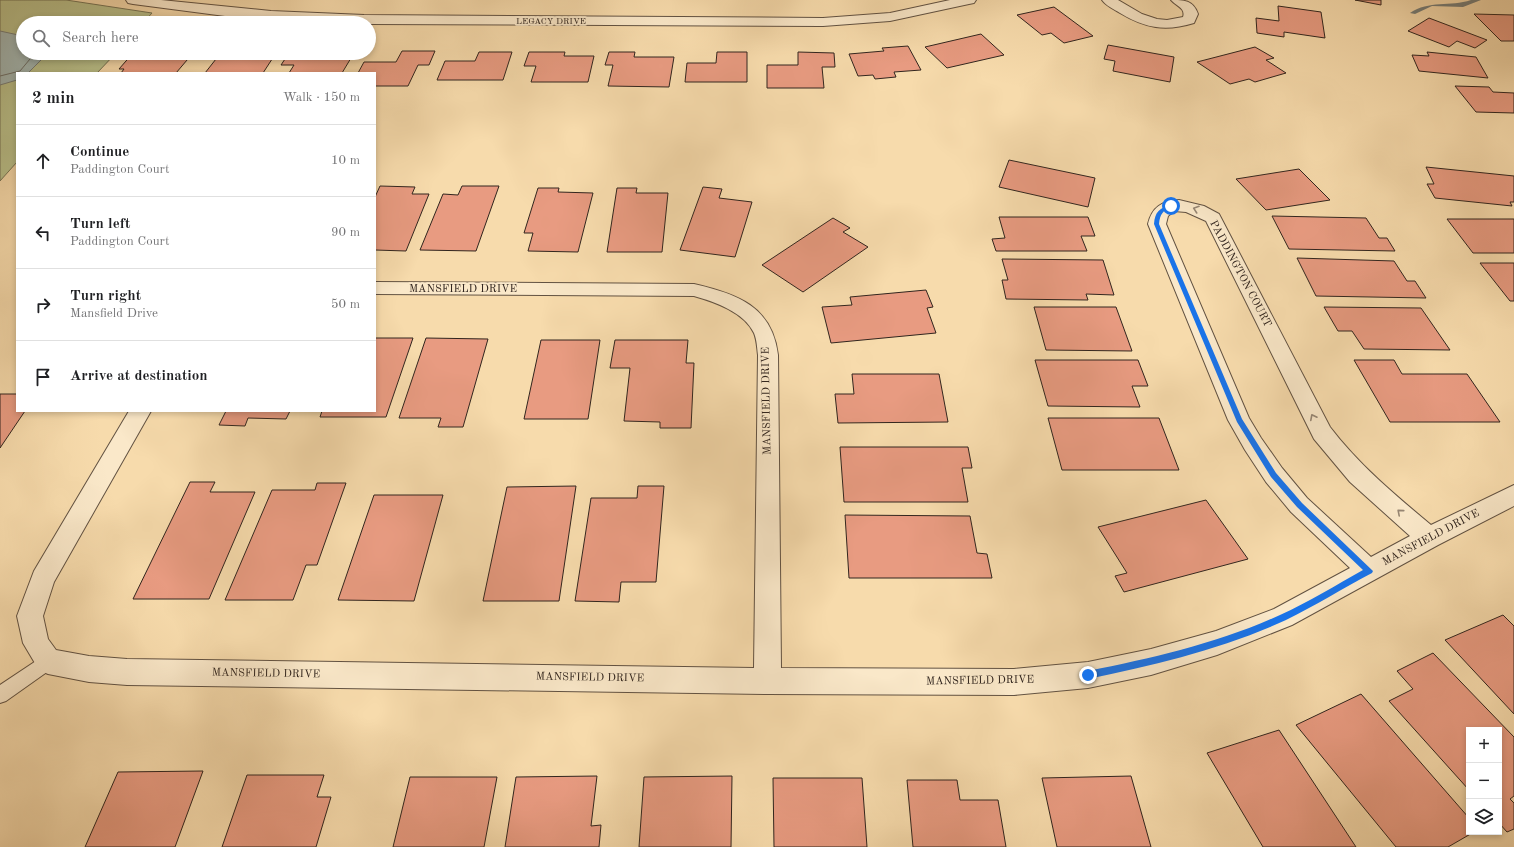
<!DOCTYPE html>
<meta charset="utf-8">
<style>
body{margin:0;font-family:"Old Standard TT",serif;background:#f6f6f6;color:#202124}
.controls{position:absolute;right:12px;bottom:12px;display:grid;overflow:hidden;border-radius:0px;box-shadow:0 2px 6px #0003}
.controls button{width:36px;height:36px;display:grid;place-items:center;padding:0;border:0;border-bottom:1px solid #e0e0e0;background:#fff;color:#202124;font:20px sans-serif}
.stop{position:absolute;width:12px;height:12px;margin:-9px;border:3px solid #1a73e8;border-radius:50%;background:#fff}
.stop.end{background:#1a73e8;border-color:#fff;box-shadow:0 1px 4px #0008}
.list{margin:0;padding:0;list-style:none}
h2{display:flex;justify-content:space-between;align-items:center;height:52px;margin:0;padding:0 16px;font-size:17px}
h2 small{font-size:13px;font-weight:400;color:#757577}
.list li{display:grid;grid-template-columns:26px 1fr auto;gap:12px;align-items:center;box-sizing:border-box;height:72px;padding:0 16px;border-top:1px solid #e0e0e0}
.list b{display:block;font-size:15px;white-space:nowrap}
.list p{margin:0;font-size:13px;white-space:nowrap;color:#757577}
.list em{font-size:13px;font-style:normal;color:#757577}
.icon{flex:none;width:22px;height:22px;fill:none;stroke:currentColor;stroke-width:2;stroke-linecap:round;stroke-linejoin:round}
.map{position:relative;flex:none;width:1514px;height:847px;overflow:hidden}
.search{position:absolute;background:#fff;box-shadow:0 2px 6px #0003;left:16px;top:16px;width:360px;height:44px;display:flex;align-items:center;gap:10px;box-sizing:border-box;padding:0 14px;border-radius:22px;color:#757577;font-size:15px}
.panel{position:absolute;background:#fff;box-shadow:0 2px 6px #0003;left:16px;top:72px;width:360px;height:340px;border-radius:0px}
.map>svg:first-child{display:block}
.green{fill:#b9c18c;stroke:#757355}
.water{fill:#a2b8b5;stroke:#757d79}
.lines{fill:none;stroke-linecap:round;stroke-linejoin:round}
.shore{stroke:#6a6e6a;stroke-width:1}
.stream{fill:#757d79;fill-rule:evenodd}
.building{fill:#e89b81;stroke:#31251e}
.service-casing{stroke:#625242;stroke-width:2}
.minor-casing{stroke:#625242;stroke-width:2}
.service{fill:#fae8c9;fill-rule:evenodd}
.minor{fill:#fae8c9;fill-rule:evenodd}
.oneway{stroke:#968674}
.route{fill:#1a73e8}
.labels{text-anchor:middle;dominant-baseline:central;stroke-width:3.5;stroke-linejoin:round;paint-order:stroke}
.far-street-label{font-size:9px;fill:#31251e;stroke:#fae8c9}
.street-label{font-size:11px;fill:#31251e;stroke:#fae8c9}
</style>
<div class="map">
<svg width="1514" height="847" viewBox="0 0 1514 847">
<rect width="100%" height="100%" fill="#f7dbac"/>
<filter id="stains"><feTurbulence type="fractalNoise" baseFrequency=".005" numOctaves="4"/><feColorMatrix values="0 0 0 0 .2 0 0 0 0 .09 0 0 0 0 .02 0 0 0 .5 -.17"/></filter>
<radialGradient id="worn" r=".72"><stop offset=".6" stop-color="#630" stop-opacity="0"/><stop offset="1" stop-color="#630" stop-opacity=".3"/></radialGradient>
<path class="green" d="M0,0H66L152,13L143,23H23V53H116L97,73H17V162L0,181Z"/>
<path class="water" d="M0,31L23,36V53H45L41,60L28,73H17V80L0,85Z"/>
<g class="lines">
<path class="shore" d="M0,76L20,71L35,53"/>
<path class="stream" d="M1471,0H1481L1463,7L1432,6L1415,14L1410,13C1429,0 1450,7 1471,0Z"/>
</g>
<path class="building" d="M1355,0H1381V5Z
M1278,6L1321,12L1325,38L1284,32V37L1257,33L1256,18L1279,21Z
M1054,7L1093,36L1064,43L1051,33L1042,35L1017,15Z
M1474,14L1514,15V41H1501Z
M1429,18L1487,40L1475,48L1457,41L1449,47L1408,31Z
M981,34L1004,55L947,68L925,47Z
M1108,45L1174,57L1170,82L1113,71L1115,61L1104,59Z
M908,46L921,70L894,72L896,77L875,79L873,75L858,76L849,54L884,51L882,48Z
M1255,47L1274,58L1266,60L1286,73L1255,82L1249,79L1230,84L1197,62Z
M402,51H435L429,65H418L408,86H375V73H358L364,62H396Z
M479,52H512L503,80H437L445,61H475Z
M529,52H565L564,56H594L588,82H531L536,66H524Z
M609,52H635L634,57H674L669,87L608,86L613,65H605Z
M717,52H747V82H685L687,63H716Z
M798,52L834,53L835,67H822L824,88H767V65H798Z
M1427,52L1476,57L1488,78L1419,71L1412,55L1429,56Z
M133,53H193L176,73H121L124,69H119Z
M210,53H276L263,73H205L216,59H205Z
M289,53H354L342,73H289L294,65H281Z
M1455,86L1489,87L1493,92L1514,93V113L1476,112Z
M1009,160L1095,178L1088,207L999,187Z
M1426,167L1514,176V202H1510L1512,206L1435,198L1427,184H1434Z
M1299,169L1330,200L1266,210L1236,179Z
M380,186L415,187L412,194H429L406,251L375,250V197Z
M462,186H499L476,251L420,250L443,194L458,195Z
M703,187L722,189L719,198L752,202L735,257L680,250Z
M538,188H559L558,192L593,193L578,252L528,251L533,233H524Z
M617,188H637L636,193H668L662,252H607Z
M1272,216L1366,218L1379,238H1387L1395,251L1289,249Z
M999,217H1088L1095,236H1081L1087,251H996L992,239L1005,238Z
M833,218L850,228L843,232L868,247L803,292L762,265Z
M1447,219H1514V253H1473Z
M1297,258L1394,261L1407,281H1415L1426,298L1316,296Z
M1002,259L1103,260L1114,295L1086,294L1088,300L1006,299L1002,280H1008Z
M1480,263H1514V301H1510Z
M926,290L933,307L927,308L936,333L831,343L822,307L852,305L850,297Z
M1034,307H1116L1132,351L1046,350Z
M1324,307L1421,308L1450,350L1364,349L1352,331H1338Z
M375,338H413L386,417H320L322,411H375Z
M426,338L488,339L463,427H438L441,418H399Z
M541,340H600L588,419H524Z
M615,340H688L686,363H694L691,428H660V422L624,421L630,368H610Z
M1035,360H1138L1148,386H1132L1140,407L1048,406Z
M1354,360H1394L1402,374H1467L1500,422H1390Z
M852,374H939L948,422L838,423L835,394H854Z
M0,394H17V411H25L0,448Z
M226,411H290L286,419L248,418L245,426L219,425Z
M1048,418H1159L1179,470H1062Z
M840,447H968L972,468H962L968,502H844Z
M190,482H215L210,492H255L209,599H133Z
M317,483H346L317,565H306L293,600H225L272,490H315Z
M576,486L559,601H483L507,487Z
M638,486H664L656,582H621L619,602L575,601L591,498H637Z
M374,495H443L414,601L338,600Z
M1206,500L1248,559L1124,592L1115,576L1127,573L1098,527Z
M845,515L970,516L977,553L987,554L992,578H849Z
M1503,615L1514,626V714L1445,640Z
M1433,653L1514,737V796L1510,799L1514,803V829L1507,832L1499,823V730H1469V790L1389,701L1413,689L1397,671Z
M1361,694L1469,818V832H1474L1448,847H1396L1296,725Z
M1279,730L1356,847H1263L1207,753Z
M203,771L175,847H85L118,772Z
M247,775H324L317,797H331L316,847H222Z
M597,776L591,826L601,825L599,847H505L516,777Z
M732,776L731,847H639L644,777Z
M1131,776L1151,847H1057L1042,778Z
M410,777H497L484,847H393Z
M773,778H862L867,847H774Z
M907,780H957L960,800H998L1006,847H913Z"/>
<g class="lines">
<defs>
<path id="service" d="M48,653L54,655L57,661L54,667L6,701L0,703V685Z"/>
<path id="minor" d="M126,0H161L271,11L364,15L823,18L890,13L950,0H976L974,3L969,4L890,21L823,26L369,24L225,16L133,4L128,3Z
M1102,0H1118L1142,14L1157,19L1167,20L1183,17C1186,8 1176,6 1171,0C1184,0 1193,0 1198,14L1194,23C1165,32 1145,28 1120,13C1114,9 1106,6 1102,0Z
M1179,200L1204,206L1219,214L1330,427C1359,465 1395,495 1431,525L1514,485V506L1438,545L1292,625L1217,655L1151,675L1088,688L1014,695L767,694L127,685L89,682L48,674L39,670L23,643L17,616L34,571L129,411H151L54,582L43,616L48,639L56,650L89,656L127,659L754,668L758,355C757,348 757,340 754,333C744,312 715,302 694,296L375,294V282L694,284C737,294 772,306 778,355L781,668L1014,669L1088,662L1151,649L1216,631L1274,609L1350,568L1291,512L1266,482L1245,450L1228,420L1148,224C1152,207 1162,201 1179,200ZM1174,211L1186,212L1206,221L1314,439L1350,482L1410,536L1371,557L1307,498L1282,468L1261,438L1249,418L1166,224L1168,216Z"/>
</defs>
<use href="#service" class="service-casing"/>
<use href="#minor" class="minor-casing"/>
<use href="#service" class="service"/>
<use href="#minor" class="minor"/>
</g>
<defs><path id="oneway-chevron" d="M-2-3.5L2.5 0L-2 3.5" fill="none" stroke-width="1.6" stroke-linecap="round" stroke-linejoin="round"/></defs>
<g class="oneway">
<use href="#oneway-chevron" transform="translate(1196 209) rotate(-161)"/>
<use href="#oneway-chevron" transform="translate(1313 417) rotate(-117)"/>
<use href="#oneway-chevron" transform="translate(1400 512) rotate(-139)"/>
</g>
<path class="route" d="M1171,205L1172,207C1163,210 1160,214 1159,224L1242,419L1276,473L1302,503L1373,571L1372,573C1343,588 1315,606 1286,620C1223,649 1155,665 1088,679L1084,675L1088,671C1153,658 1219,643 1280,615C1309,602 1336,585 1363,570L1297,507L1271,477L1237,422L1154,224C1155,212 1159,208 1171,205Z"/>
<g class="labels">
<g class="far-street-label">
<text x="551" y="21">LEGACY DRIVE</text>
</g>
<g class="street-label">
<text transform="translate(1240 274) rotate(62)">PADDINGTON COURT</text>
<text x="463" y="289">MANSFIELD DRIVE</text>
<text transform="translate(767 401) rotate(-91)">MANSFIELD DRIVE</text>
<text transform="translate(1431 538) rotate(-28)">MANSFIELD DRIVE</text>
<text transform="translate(266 674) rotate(1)">MANSFIELD DRIVE</text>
<text transform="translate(590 678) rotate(1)">MANSFIELD DRIVE</text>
<text transform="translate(980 681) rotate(-1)">MANSFIELD DRIVE</text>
</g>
</g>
<rect width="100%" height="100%" filter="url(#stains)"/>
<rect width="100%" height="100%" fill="url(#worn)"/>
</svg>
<div class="controls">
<button>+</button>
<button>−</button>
<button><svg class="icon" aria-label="layers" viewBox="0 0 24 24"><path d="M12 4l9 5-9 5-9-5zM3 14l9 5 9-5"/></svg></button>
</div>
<div class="stop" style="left:1171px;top:206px"></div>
<div class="stop end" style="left:1088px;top:675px"></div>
<div class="search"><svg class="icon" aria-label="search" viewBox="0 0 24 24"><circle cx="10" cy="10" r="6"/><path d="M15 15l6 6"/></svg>Search here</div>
<section class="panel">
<h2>2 min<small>Walk · 150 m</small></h2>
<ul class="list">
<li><svg class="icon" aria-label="ahead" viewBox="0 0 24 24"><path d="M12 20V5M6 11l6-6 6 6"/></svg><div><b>Continue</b><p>Paddington Court</p></div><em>10 m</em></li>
<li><svg class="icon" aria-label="left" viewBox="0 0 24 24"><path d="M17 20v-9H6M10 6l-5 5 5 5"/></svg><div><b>Turn left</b><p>Paddington Court</p></div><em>90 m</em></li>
<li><svg class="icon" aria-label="right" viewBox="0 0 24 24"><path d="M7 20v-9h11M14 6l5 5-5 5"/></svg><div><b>Turn right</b><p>Mansfield Drive</p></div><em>50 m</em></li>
<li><svg class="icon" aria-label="arrive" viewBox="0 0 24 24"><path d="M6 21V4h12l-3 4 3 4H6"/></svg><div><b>Arrive at destination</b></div></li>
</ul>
</section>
</div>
